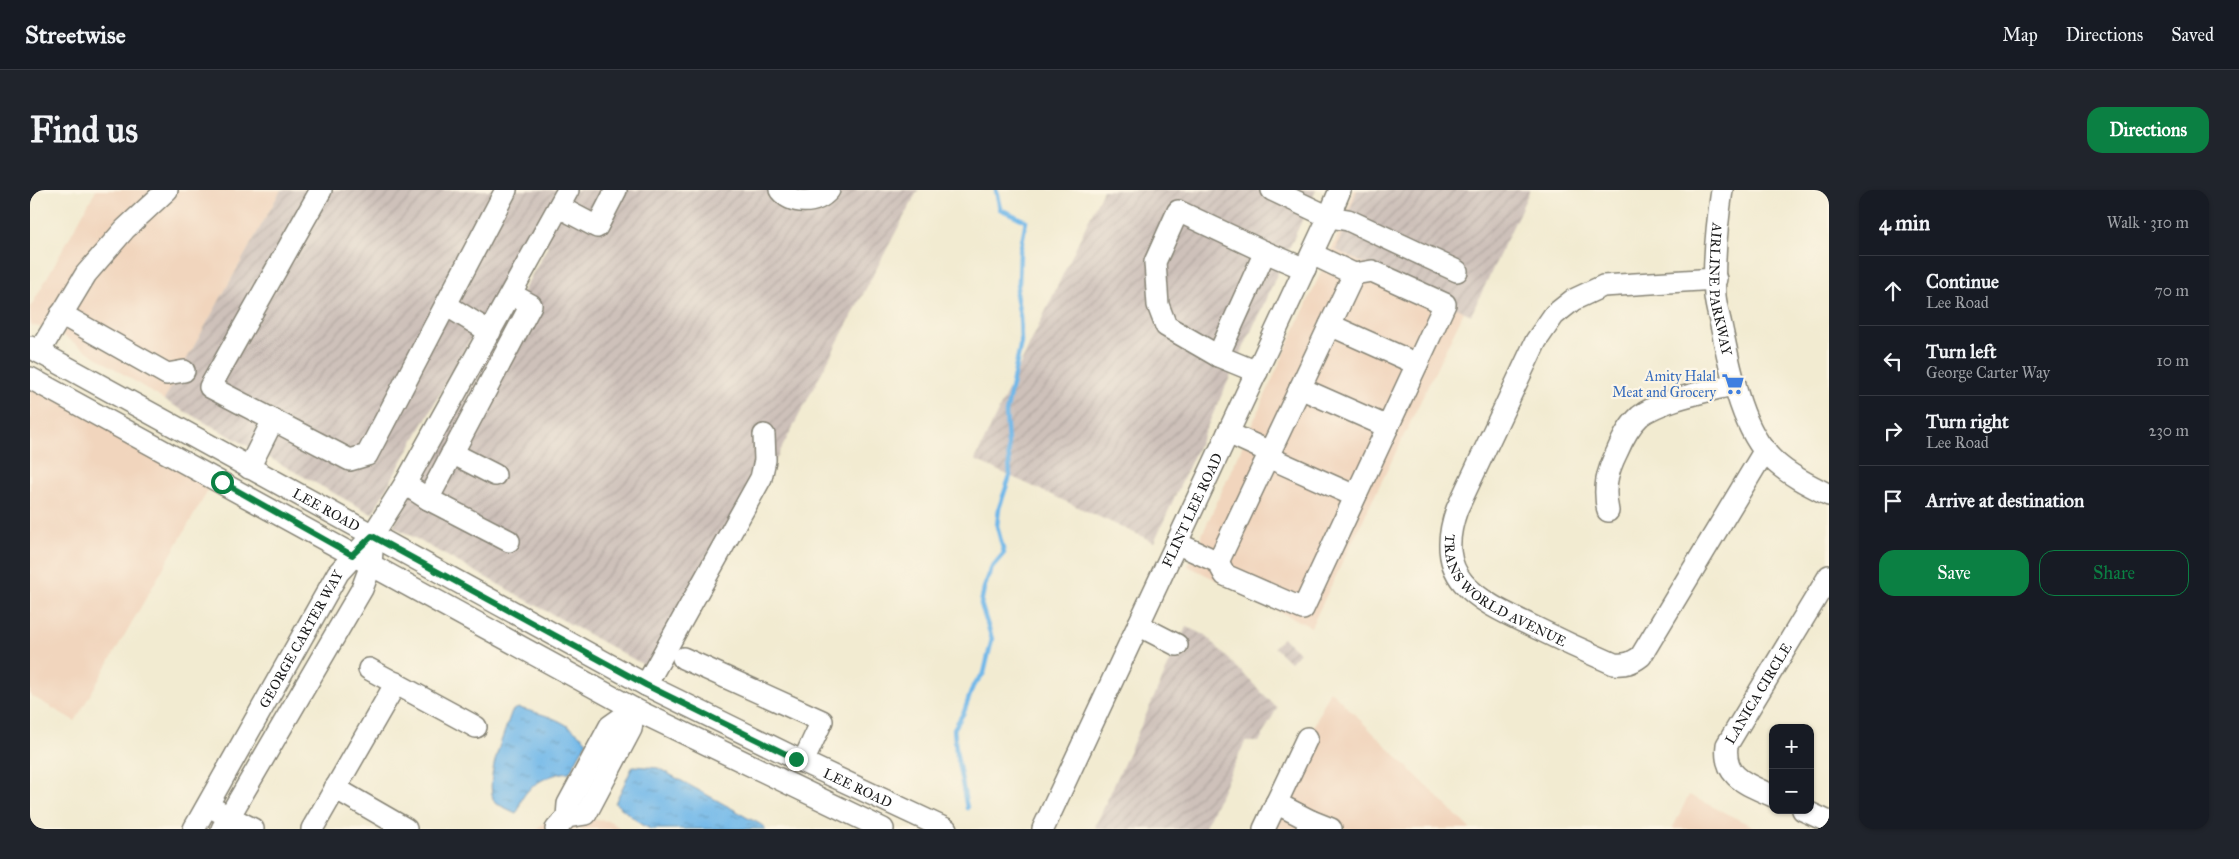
<!DOCTYPE html>
<meta charset="utf-8">
<style>
body{margin:0;font-family:"IM FELL Great Primer",serif;background:#20242c;color:#f1f3f6}
.controls{position:absolute;right:15px;bottom:15px;display:grid;overflow:hidden;border-radius:10px;box-shadow:0 1px 4px #0004}
.controls button{width:45px;height:45px;display:grid;place-items:center;padding:0;border:0;border-bottom:1px solid #363941;background:#171b24;color:#f1f3f6;font:25px sans-serif}
.stop{position:absolute;width:15px;height:15px;margin:-11px;border:4px solid #0b8043;border-radius:50%;background:#fff}
.stop.end{background:#0b8043;border-color:#fff;box-shadow:0 1px 5px #0008}
.list{margin:0;padding:0;list-style:none}
h2{display:flex;justify-content:space-between;align-items:center;height:65px;margin:0;padding:0 20px;font-size:21px}
h2 small{font-size:16px;font-weight:400;color:#9ea1a6}
.list li{display:grid;grid-template-columns:32px 1fr auto;gap:15px;align-items:center;box-sizing:border-box;height:70px;padding:0 20px;border-top:1px solid #363941}
.list b{display:block;font-size:19px;white-space:nowrap}
.list p{margin:0;font-size:16px;white-space:nowrap;color:#9ea1a6}
.list em{font-size:16px;font-style:normal;color:#9ea1a6}
.actions{display:flex;gap:10px;padding:15px 20px}
.actions a{flex:1;padding:11px 0;border:1px solid #0b8043;border-radius:15px;text-align:center;font-size:18px;color:#0b8043}
.actions .main{background:#0b8043;color:#fff}
.icon{flex:none;width:28px;height:28px;fill:none;stroke:currentColor;stroke-width:2;stroke-linecap:round;stroke-linejoin:round}
.map{position:relative;flex:none;width:1799px;height:639px;overflow:hidden;border-radius:15px}
header{display:flex;align-items:center;gap:30px;box-sizing:border-box;height:70px;padding:0 25px;background:#171b24;border-bottom:1px solid #363941}
header strong{font-size:24px}
nav{display:flex;gap:28px;margin-inline-start:auto;font-size:18px}
.intro{display:flex;align-items:center;justify-content:space-between;box-sizing:border-box;height:120px;padding:0 30px}
h1{margin:0;font-size:35px}
.button{padding:12px 22px;border-radius:15px;background:#0b8043;color:#fff;font-size:18px;font-weight:700}
main{display:flex;gap:30px;padding:0 30px}
aside{flex:1;background:#171b24;border-radius:15px;box-shadow:0 1px 4px #0004}
.map>svg:first-child{display:block}
.built{fill:#f1d5bd}
.industrial{fill:url(#industrial-furrows)}
.water{fill:url(#water-ripples);stroke:#466a82}
.lines{fill:none;stroke-linecap:round;stroke-linejoin:round}
.stream{stroke:#71b8e9;stroke-width:4.5}
.minor-casing{stroke:#878476;stroke-width:24}
.minor{stroke:#fff;stroke-width:21}
.route{stroke:#0b8043;stroke-width:6}
.labels{text-anchor:middle;dominant-baseline:central;stroke-width:4.5;stroke-linejoin:round;paint-order:stroke}
.street-label{font-size:14px;fill:#1c1c1c;stroke:#fcf5e5}
.shop-label{font-size:14px;fill:#366cbe;stroke:#fcf5e5;text-anchor:end}
</style>
<header>
<strong>Streetwise</strong>
<nav><a>Map</a><a>Directions</a><a>Saved</a></nav>
</header>
<div class="intro"><h1>Find us</h1><a class="button">Directions</a></div>
<main>
<div class="map">
<svg width="1799" height="639" viewBox="0 0 1799 639">
<defs>
<pattern id="industrial-furrows" width="10" height="10" patternUnits="userSpaceOnUse" patternTransform="scale(1.25)"><rect width="10" height="10" fill="#cec1ba"/><path d="M-1 1l2-2M0 10L10 0M9 11l2-2" fill="none" stroke="#b0a59f"/></pattern>
<pattern id="water-ripples" width="26" height="14" patternUnits="userSpaceOnUse" patternTransform="scale(1.25)"><rect width="26" height="14" fill="#71b8e9"/><path d="M2 4q2-2 4 0t4 0M15 11q2-2 4 0t4 0" fill="none" stroke="#5c95bc"/></pattern>
</defs>
<rect width="100%" height="100%" fill="#fcf5e5"/>
<filter id="ink" filterUnits="userSpaceOnUse"><feTurbulence type="fractalNoise" baseFrequency=".02" numOctaves="2"/><feDisplacementMap in="SourceGraphic" scale="10" xChannelSelector="R" yChannelSelector="G"/><feConvolveMatrix kernelMatrix="1 2 1 2 8 2 1 2 1" color-interpolation-filters="sRGB"/></filter>
<filter id="wash" filterUnits="userSpaceOnUse"><feTurbulence type="fractalNoise" baseFrequency=".0096" numOctaves="4" result="noise"/><feDisplacementMap in="SourceGraphic" scale="20" xChannelSelector="R" yChannelSelector="G"/><feGaussianBlur stdDeviation="1.12" result="paint"/><feColorMatrix in="noise" values="0 0 0 0 0 0 0 0 0 0 0 0 0 0 0 0 0 1.4 0 .05"/><feComposite in="paint" operator="in"/></filter>
<g filter="url(#wash)">
<rect width="100%" height="100%" fill="#f2ebd1"/>
<path class="built" d="M66,0H251L134,210L24,140L0,135V118Z
M1324,0H1493L1281,437L1158,376L1311,38Z
M0,193L180,297L45,531L0,505Z
M1300,500L1440,639H1238Z
M1659,605L1728,639H1642Z
M524,626L580,631L591,639H506Z"/>
<path class="industrial" d="M251,0H888L632,485L363,336L518,56L499,46L342,324L134,210Z
M1073,0H1286L1124,352L945,270Z
M1327,0H1500L1441,125L1306,60Z
M1156,437L1175,445L1247,518L1229,552H1215L1174,639H1069L1065,637Z
M1253,448L1269,462L1260,472L1244,457Z"/>
<path class="water" d="M489,518C519,526 533,529 557,551L540,582C520,583 491,597 489,619L486,623L465,613C453,591 473,548 480,526L483,520Z
M603,576L628,578L710,623C718,630 729,631 736,639H621L612,635L585,613Z"/>
<g class="lines">
<path class="stream" d="M937,618L926,561L924,539L934,522L943,496L954,483L962,449L951,414L954,398L962,377L974,363L967,336L969,318L980,286L976,223L991,152L990,126L986,103L989,92L990,62L996,31L970,19L966,0"/>
</g>
</g>
<g filter="url(#ink)">
<g class="lines">
<defs>
<g id="minor">
<path d="M291,0L180,197L320,270L337,265L476,0"/>
<path d="M750,0C762,15 786,15 799,0"/>
<path d="M1242,0L1299,27L1318,30L1427,81"/>
<path id="s1" d="M1692,0C1687,34 1683,72 1685,106C1686,116 1689,126 1691,135C1700,176 1710,238 1742,269C1757,284 1779,295 1799,305"/>
<path d="M529,17L567,37L586,0"/>
<path id="s2" d="M1686,89L1573,96L1543,110L1524,125L1506,151L1427,319C1402,389 1446,409 1500,435C1528,449 1556,462 1584,474C1596,475 1602,473 1611,466L1735,260"/>
<path d="M416,115L460,142"/>
<path d="M31,124L137,184L154,181"/>
<path d="M1300,135L1387,174"/>
<path id="s3" d="M0,157L616,495L773,572L916,639"/>
<path d="M9,162L56,84L95,39L137,0"/>
<path d="M1188,166L1136,136L1128,115L1125,72L1148,21L1235,62"/>
<path d="M1227,182L1188,166L1235,62L1275,79"/>
<path d="M0,188L604,519L853,639"/>
<path d="M1270,198L1358,237"/>
<path d="M1198,243L1240,262"/>
<path d="M422,263L465,285"/>
<path d="M1238,267L1325,306"/>
<path d="M219,278L243,230"/>
<path d="M375,294L398,309L501,115L481,104"/>
<path d="M398,309L479,351"/>
<path d="M1578,321C1573,298 1577,282 1587,262C1593,248 1599,236 1610,226C1630,210 1679,201 1705,194"/>
<path d="M1146,353L1188,372L1324,84L1282,64"/>
<path d="M1188,372L1195,385L1273,419L1415,114L1342,81L1324,84"/>
<path d="M1108,435L1147,455"/>
<path d="M653,468L792,531L773,572"/>
<path d="M339,479L446,537"/>
<path d="M616,495L731,288L735,270L734,245"/>
<path d="M305,598L376,639"/>
<path id="s4" d="M1743,606C1717,594 1693,588 1697,555L1799,386"/>
<path d="M1246,613L1281,631L1277,639"/>
<path d="M186,620L223,639"/>
<path d="M1773,620L1799,632"/>
<path d="M537,627L538,614L580,536L604,519"/>
<path d="M1281,631L1301,639"/>
<path id="s5" d="M164,639L308,383L342,346L375,294L538,0"/>
<path d="M192,639L332,399L341,375L342,361"/>
<path d="M282,639L366,493"/>
<path d="M526,639L537,627L556,624L601,539L604,519"/>
<path id="s6" d="M1013,639L1297,31L1310,0"/>
<path d="M1234,639L1277,548"/>
</g>
</defs>
<use href="#minor" class="minor-casing"/>
<use href="#minor" class="minor"/>
</g>
</g>
<g class="lines" filter="url(#ink)">
<path class="route" d="M192,292L322,365L342,346L616,495L766,569"/>
</g>
<defs>
<symbol id="supermarket-bare" viewBox="-9 -9 18 18"><path d="M-6-5.5h2.5l.6 2H6L4.5 2H-2.5L-4.4-4H-6ZM-1.5 3.2a1.3 1.3 0 1 0 .1 0ZM3 3.2a1.3 1.3 0 1 0 .1 0Z" fill="#3f7fe0" stroke="#fcf5e5" stroke-width="2.5" paint-order="stroke"/></symbol>
</defs>
<g fill-rule="evenodd">
<use href="#supermarket-bare" x="1687" y="178" width="32" height="32"/>
</g>
<g class="labels">
<g class="street-label">
<text stroke="none"><textPath href="#s1" startOffset="100">AIRLINE PARKWAY</textPath></text>
<text stroke="none"><textPath href="#s3" startOffset="338">LEE ROAD</textPath></text>
<text stroke="none"><textPath href="#s6" startOffset="352">FLINT LEE ROAD</textPath></text>
<text stroke="none"><textPath href="#s2" startOffset="499">TRANS WORLD AVENUE</textPath></text>
<text stroke="none"><textPath href="#s5" startOffset="218">GEORGE CARTER WAY</textPath></text>
<text stroke="none"><textPath href="#s4" startOffset="136">LANICA CIRCLE</textPath></text>
<text stroke="none"><textPath href="#s3" startOffset="938">LEE ROAD</textPath></text>
</g>
<g class="shop-label">
<text x="1686" y="186">Amity Halal<tspan x="1686" dy="16">Meat and Grocery</tspan></text>
</g>
</g>
</svg>
<div class="controls">
<button>+</button>
<button>−</button>
</div>
<div class="stop" style="left:192px;top:292px"></div>
<div class="stop end" style="left:766px;top:569px"></div>
</div>
<aside>
<h2>4 min<small>Walk · 310 m</small></h2>
<ul class="list">
<li><svg class="icon" aria-label="ahead" viewBox="0 0 24 24"><path d="M12 20V5M6 11l6-6 6 6"/></svg><div><b>Continue</b><p>Lee Road</p></div><em>70 m</em></li>
<li><svg class="icon" aria-label="left" viewBox="0 0 24 24"><path d="M17 20v-9H6M10 6l-5 5 5 5"/></svg><div><b>Turn left</b><p>George Carter Way</p></div><em>10 m</em></li>
<li><svg class="icon" aria-label="right" viewBox="0 0 24 24"><path d="M7 20v-9h11M14 6l5 5-5 5"/></svg><div><b>Turn right</b><p>Lee Road</p></div><em>230 m</em></li>
<li><svg class="icon" aria-label="arrive" viewBox="0 0 24 24"><path d="M6 21V4h12l-3 4 3 4H6"/></svg><div><b>Arrive at destination</b></div></li>
</ul>
<div class="actions"><a class="main">Save</a><a>Share</a></div>
</aside>
</main>
